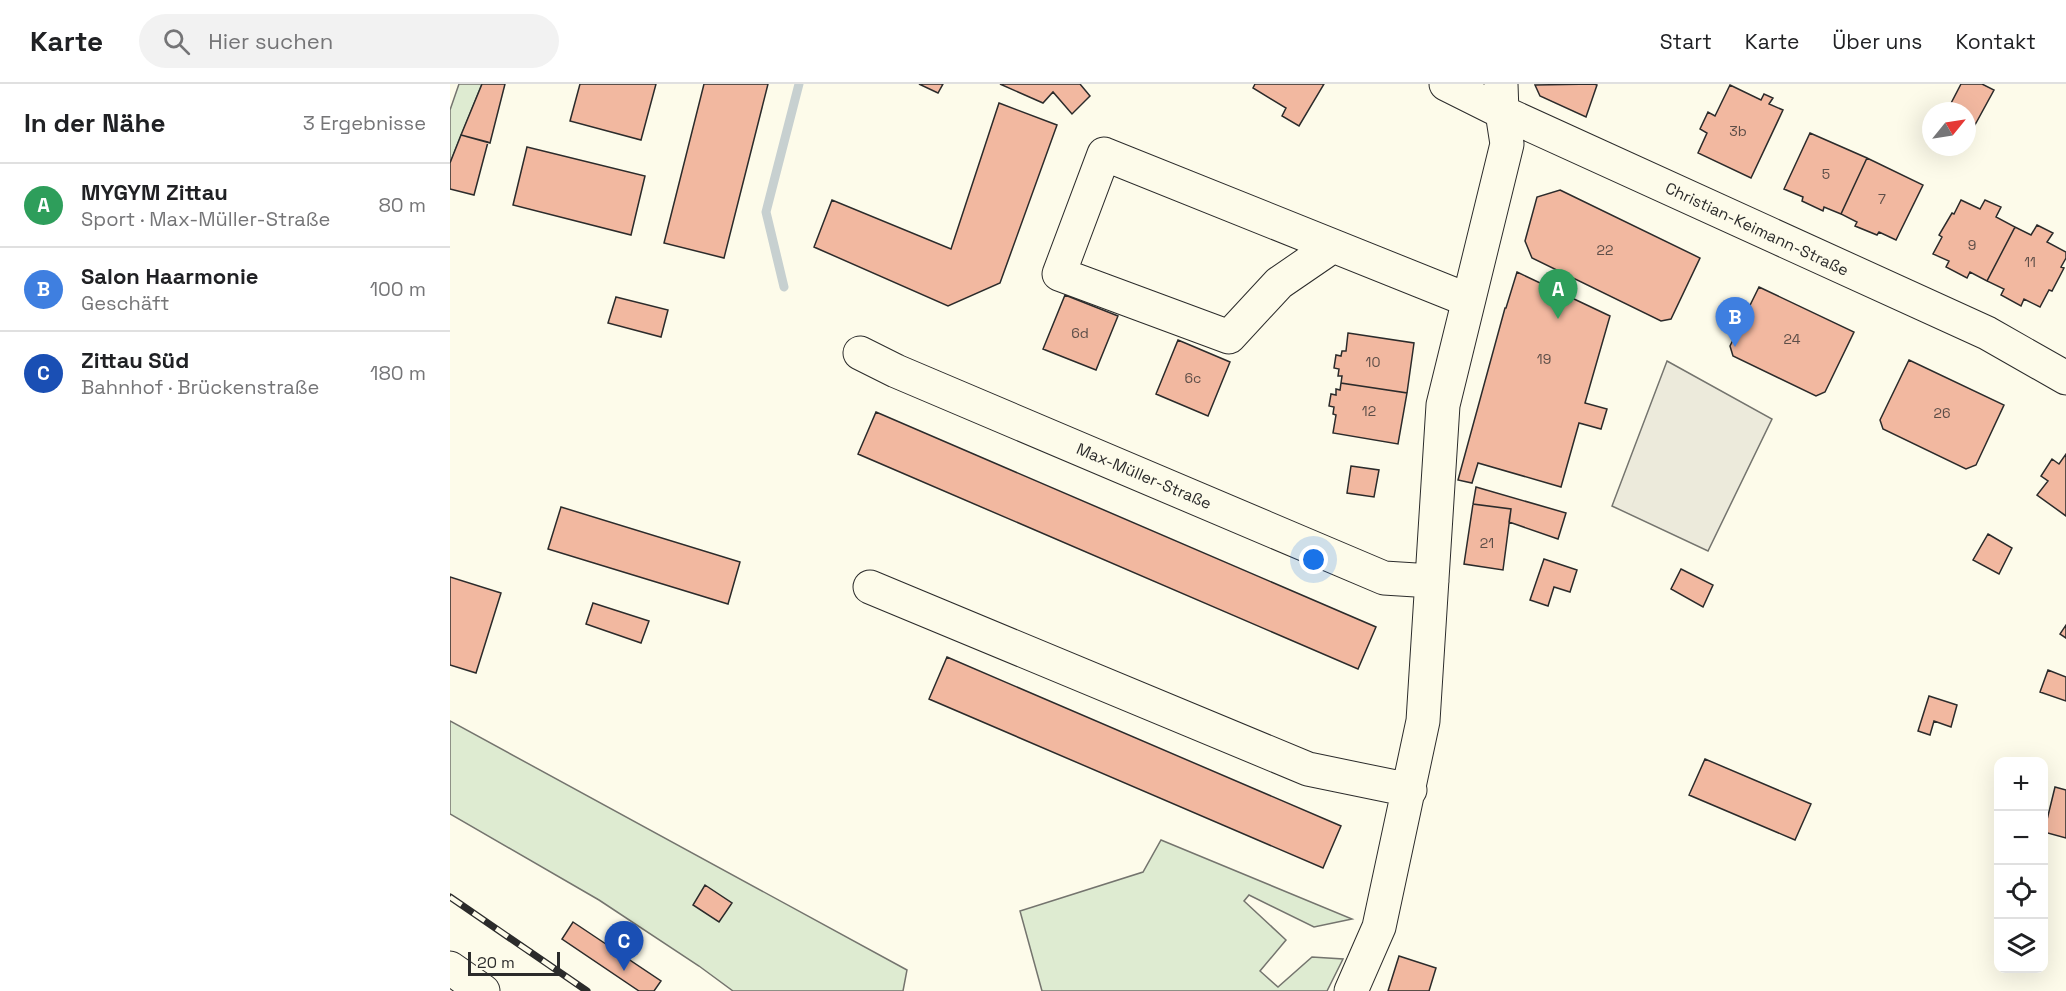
<!DOCTYPE html>
<html lang="de">
<meta charset="utf-8">
<style>
body{margin:0;font-family:"Space Grotesk",sans-serif;background:#f2f2f2;color:#202124}
.controls{position:absolute;right:18px;bottom:18px;display:grid;overflow:hidden;border-radius:12px;box-shadow:0 6px 24px #0002}
.controls button{width:54px;height:54px;display:grid;place-items:center;padding:0;border:0;border-bottom:2px solid #e0e0e0;background:#fff;color:#202124;font:30px sans-serif}
.compass{position:absolute;left:1472px;top:18px;width:54px;height:54px;border-radius:50%;background:#fff;box-shadow:0 6px 24px #0002;rotate:60deg}
.scale{position:absolute;left:18px;bottom:15px;width:92px;box-sizing:border-box;padding-left:6px;border:3px solid #2b2b2b;border-top:0;font-size:16px;line-height:21px;white-space:nowrap;color:#2b2b2b;-webkit-text-stroke:4px #fdfbea;paint-order:stroke}
.you{position:absolute;left:864px;top:476px;width:21px;height:21px;margin:-15px;border:4px solid #fff;border-radius:50%;background:#1a73e8;box-shadow:0 0 0 9px #1a73e833}
.badge{display:grid;place-items:center;width:39px;height:39px;border-radius:50%;background:#c62828;color:#fff;font-size:20px;font-weight:700}
.pin{position:absolute;translate:-50% -50px;filter:drop-shadow(0 2px 3px #0008)}
.pin::after{content:'';position:absolute;top:32px;width:21px;height:18px;background:inherit;clip-path:polygon(0 0,100% 0,50% 100%)}
.list{margin:0;padding:0;list-style:none}
h2{display:flex;justify-content:space-between;align-items:center;height:78px;margin:0;padding:0 24px;font-size:26px}
h2 small{font-size:20px;font-weight:400;color:#757577}
.list li{display:grid;grid-template-columns:39px 1fr auto;gap:18px;align-items:center;box-sizing:border-box;height:84px;padding:0 24px;border-top:2px solid #e0e0e0}
.list b{display:block;font-size:22px;white-space:nowrap}
.list p{margin:0;font-size:20px;white-space:nowrap;color:#757577}
.list em{font-size:20px;font-style:normal;color:#757577}
.icon{flex:none;width:33px;height:33px;fill:none;stroke:currentColor;stroke-width:2;stroke-linecap:round;stroke-linejoin:round}
.map{position:relative;flex:none;width:1616px;height:907px;overflow:hidden}
header{display:flex;align-items:center;gap:36px;box-sizing:border-box;height:84px;padding:0 30px;background:#fff;border-bottom:2px solid #e0e0e0}
header strong{font-size:28px}
nav{display:flex;gap:33px;margin-inline-start:auto;font-size:21px}
.search{width:420px;height:54px;background:#f2f2f2;display:flex;align-items:center;gap:15px;box-sizing:border-box;padding:0 21px;border-radius:33px;color:#757577;font-size:22px}
main{display:flex}
aside{flex:1;background:#fff}
.map>svg:first-child{display:block}
.green{fill:#deebd1;stroke:#74746e;stroke-width:1.5}
.parking{fill:#eceadb;stroke:#74746e;stroke-width:1.5}
.lines{fill:none;stroke-linecap:round;stroke-linejoin:round}
.stream{stroke:#c7d0d0;stroke-width:9}
.building{fill:#f2b8a0;stroke:#2b2b2b;stroke-width:1.5}
.minor-casing{stroke:#2b2b2b;stroke-width:35}
.minor{stroke:#fdfbea;stroke-width:33}
.rail-casing{stroke:#2b2b2b;stroke-width:7}
.rail{stroke:#fdfbea;stroke-width:4.5;stroke-dasharray:14;stroke-linecap:butt}
.labels{text-anchor:middle;dominant-baseline:central;stroke-width:4.5;stroke-linejoin:round;paint-order:stroke}
.number-label{font-size:14px;fill:#5d4e48}
.street-label{font-size:16px;fill:#2b2b2b;stroke:#fdfbea}
</style>
<header>
<strong>Karte</strong>
<div class="search"><svg class="icon" aria-label="search" viewBox="0 0 24 24"><circle cx="10" cy="10" r="6"/><path d="M15 15l6 6"/></svg>Hier suchen</div>
<nav><a>Start</a><a>Karte</a><a>Über uns</a><a>Kontakt</a></nav>
</header>
<main>
<aside>
<h2>In der Nähe<small>3 Ergebnisse</small></h2>
<ul class="list">
<li><span class="badge" style="background:#2e9e5b">A</span><div><b>MYGYM Zittau</b><p>Sport · Max-Müller-Straße</p></div><em>80 m</em></li>
<li><span class="badge" style="background:#3f7fe0">B</span><div><b>Salon Haarmonie</b><p>Geschäft</p></div><em>100 m</em></li>
<li><span class="badge" style="background:#1a4fb4">C</span><div><b>Zittau Süd</b><p>Bahnhof · Brückenstraße</p></div><em>180 m</em></li>
</ul>
</aside>
<div class="map">
<svg width="1616" height="907" viewBox="0 0 1616 907">
<rect width="100%" height="100%" fill="#fdfbea"/>
<path class="green" d="M9,0H32L0,79V26Z
M0,637L457,886L453,907H283L249,882L149,816L0,730Z
M711,756L902,835L864,843L799,811L794,817L836,856L810,887L828,903L862,873L893,875L877,907H592L570,827L693,788Z"/>
<path class="parking" d="M1217,277L1322,335L1258,467L1162,422Z"/>
<g class="lines">
<path class="stream" d="M334,203L316,128L349,0"/>
</g>
<path class="building" d="M32,0H55L40,59L11,51Z
M130,0H206L191,56L120,37Z
M254,0H318L274,174L214,159Z
M469,0H493L488,9Z
M550,0H630L640,12L622,30L603,8L593,19Z
M805,0H874L849,42L832,32L836,24L803,4Z
M1144,0L1147,1L1136,33L1090,12L1085,1Z
M1511,0H1532L1544,6L1520,50L1517,48V27H1497Z
M1280,1L1311,16L1314,10L1323,14L1319,20L1333,26L1301,94L1248,69L1257,49L1250,45L1258,28L1265,32Z
M549,19L607,41L550,199L498,222L364,163L382,116L501,165Z
M1360,49L1417,74L1391,130L1374,123L1373,127L1352,117L1353,113L1334,105Z
M11,51L38,58L24,111L0,105V79Z
M77,63L195,92L181,151L63,121Z
M1417,74L1473,101L1446,156L1429,148L1427,151L1405,142L1407,138L1391,130Z
M1110,106L1250,174L1221,235L1211,237L1082,174L1075,157L1087,113Z
M1511,116L1530,125L1535,116L1551,123L1546,133L1565,143L1537,197L1520,188L1517,194L1496,183L1499,177L1483,170L1492,153L1489,151L1502,129L1504,130Z
M1587,141L1603,149L1597,158L1616,168V174L1611,183L1614,184L1602,207L1599,206L1590,223L1574,215L1571,222L1551,211L1554,205L1537,197L1565,143L1581,151Z
M1067,188L1160,232L1135,319L1157,325L1151,345L1129,339L1111,403L1028,379L1022,399L1008,396L1055,224H1056Z
M1309,203L1404,248L1375,308L1366,312L1283,272L1280,262Z
M615,211L668,232L646,286L593,265Z
M166,213L218,226L211,253L158,239Z
M898,249L964,259L957,309L891,299L892,292H888L889,285L884,284L886,271L891,272L892,267H896Z
M728,256L780,278L758,332L706,310Z
M1459,276L1554,321L1526,381L1516,385L1433,345L1430,336Z
M891,299L957,309L948,360L883,349L886,331L883,330L884,323L879,322L881,310L886,311V305L890,306Z
M426,328L926,543L908,585L408,370Z
M1616,370V432L1587,411L1598,397L1591,392L1602,375L1609,380Z
M901,382L929,386L924,413L897,409Z
M1026,403L1116,429L1108,455L1059,438L1061,425L1023,420Z
M1023,420L1061,425L1053,486L1014,480Z
M111,423L290,478L278,520L98,465Z
M1538,450L1562,464L1549,490L1523,476Z
M1094,475L1127,486L1120,508L1104,503L1098,522L1080,516Z
M1231,485L1263,501L1253,523L1221,505Z
M0,493L51,509L26,589L0,581Z
M143,519L199,537L191,559L136,540Z
M1616,541V554L1610,550Z
M497,573L891,742L873,784L479,615Z
M1598,586L1616,593V617L1590,608Z
M1479,612L1507,621L1501,643L1484,637L1480,651L1468,647Z
M1255,675L1361,720L1345,756L1239,711Z
M1605,703L1616,706V754L1594,748Z
M255,801L282,819L269,838L243,821Z
M123,838L211,897L204,907H189L112,855Z
M949,872L986,884L979,907H938Z"/>
<g class="lines">
<defs>
<path id="minor" d="M996,0L1052,28L1537,249L1616,294
M883,162L829,199L779,253L609,190L654,70C776,119 897,168 1018,216
M410,269L446,287L934,494L982,497
M420,503L858,685L960,706
M0,884L33,907
M901,907L929,843L973,637L993,321L1057,60L1052,28L1051,0"/>
</defs>
<use href="#minor" class="minor-casing"/>
<use href="#minor" class="minor"/>
<defs>
<path id="rail" d="M0,813L137,907"/>
</defs>
<use href="#rail" class="rail-casing"/>
<use href="#rail" class="rail"/>
</g>
<g class="labels">
<g class="number-label">
<text x="1288" y="47">3b</text>
<text x="1376" y="90">5</text>
<text x="1432" y="115">7</text>
<text x="1522" y="161">9</text>
<text x="1155" y="166">22</text>
<text x="1580" y="178">11</text>
<text x="630" y="249">6d</text>
<text x="1342" y="255">24</text>
<text x="1094" y="275">19</text>
<text x="923" y="278">10</text>
<text x="743" y="294">6c</text>
<text x="919" y="327">12</text>
<text x="1492" y="329">26</text>
<text x="1037" y="459">21</text>
</g>
<g class="street-label">
<text transform="translate(1307 145) rotate(25)">Christian-Keimann-Straße</text>
<text transform="translate(694 392) rotate(23)">Max-Müller-Straße</text>
</g>
</g>
</svg>
<div class="controls">
<button>+</button>
<button>−</button>
<button><svg class="icon" aria-label="locate" viewBox="0 0 24 24"><circle cx="12" cy="12" r="6"/><path d="M12 2v4M12 18v4M2 12h4M18 12h4"/></svg></button>
<button><svg class="icon" aria-label="layers" viewBox="0 0 24 24"><path d="M12 4l9 5-9 5-9-5zM3 14l9 5 9-5"/></svg></button>
</div>
<svg class="compass" viewBox="-18 -18 36 36"><path d="M0-13l5 13h-10z" fill="#e53935"/><path d="M0 13l5-13h-10z" fill="#757577"/></svg>
<div class="scale">20 m</div>
<div class="you"></div>
<div class="pin badge" style="left:1108px;top:235px;background:#2e9e5b">A</div>
<div class="pin badge" style="left:1285px;top:263px;background:#3f7fe0">B</div>
<div class="pin badge" style="left:174px;top:887px;background:#1a4fb4">C</div>
</div>
</main>
